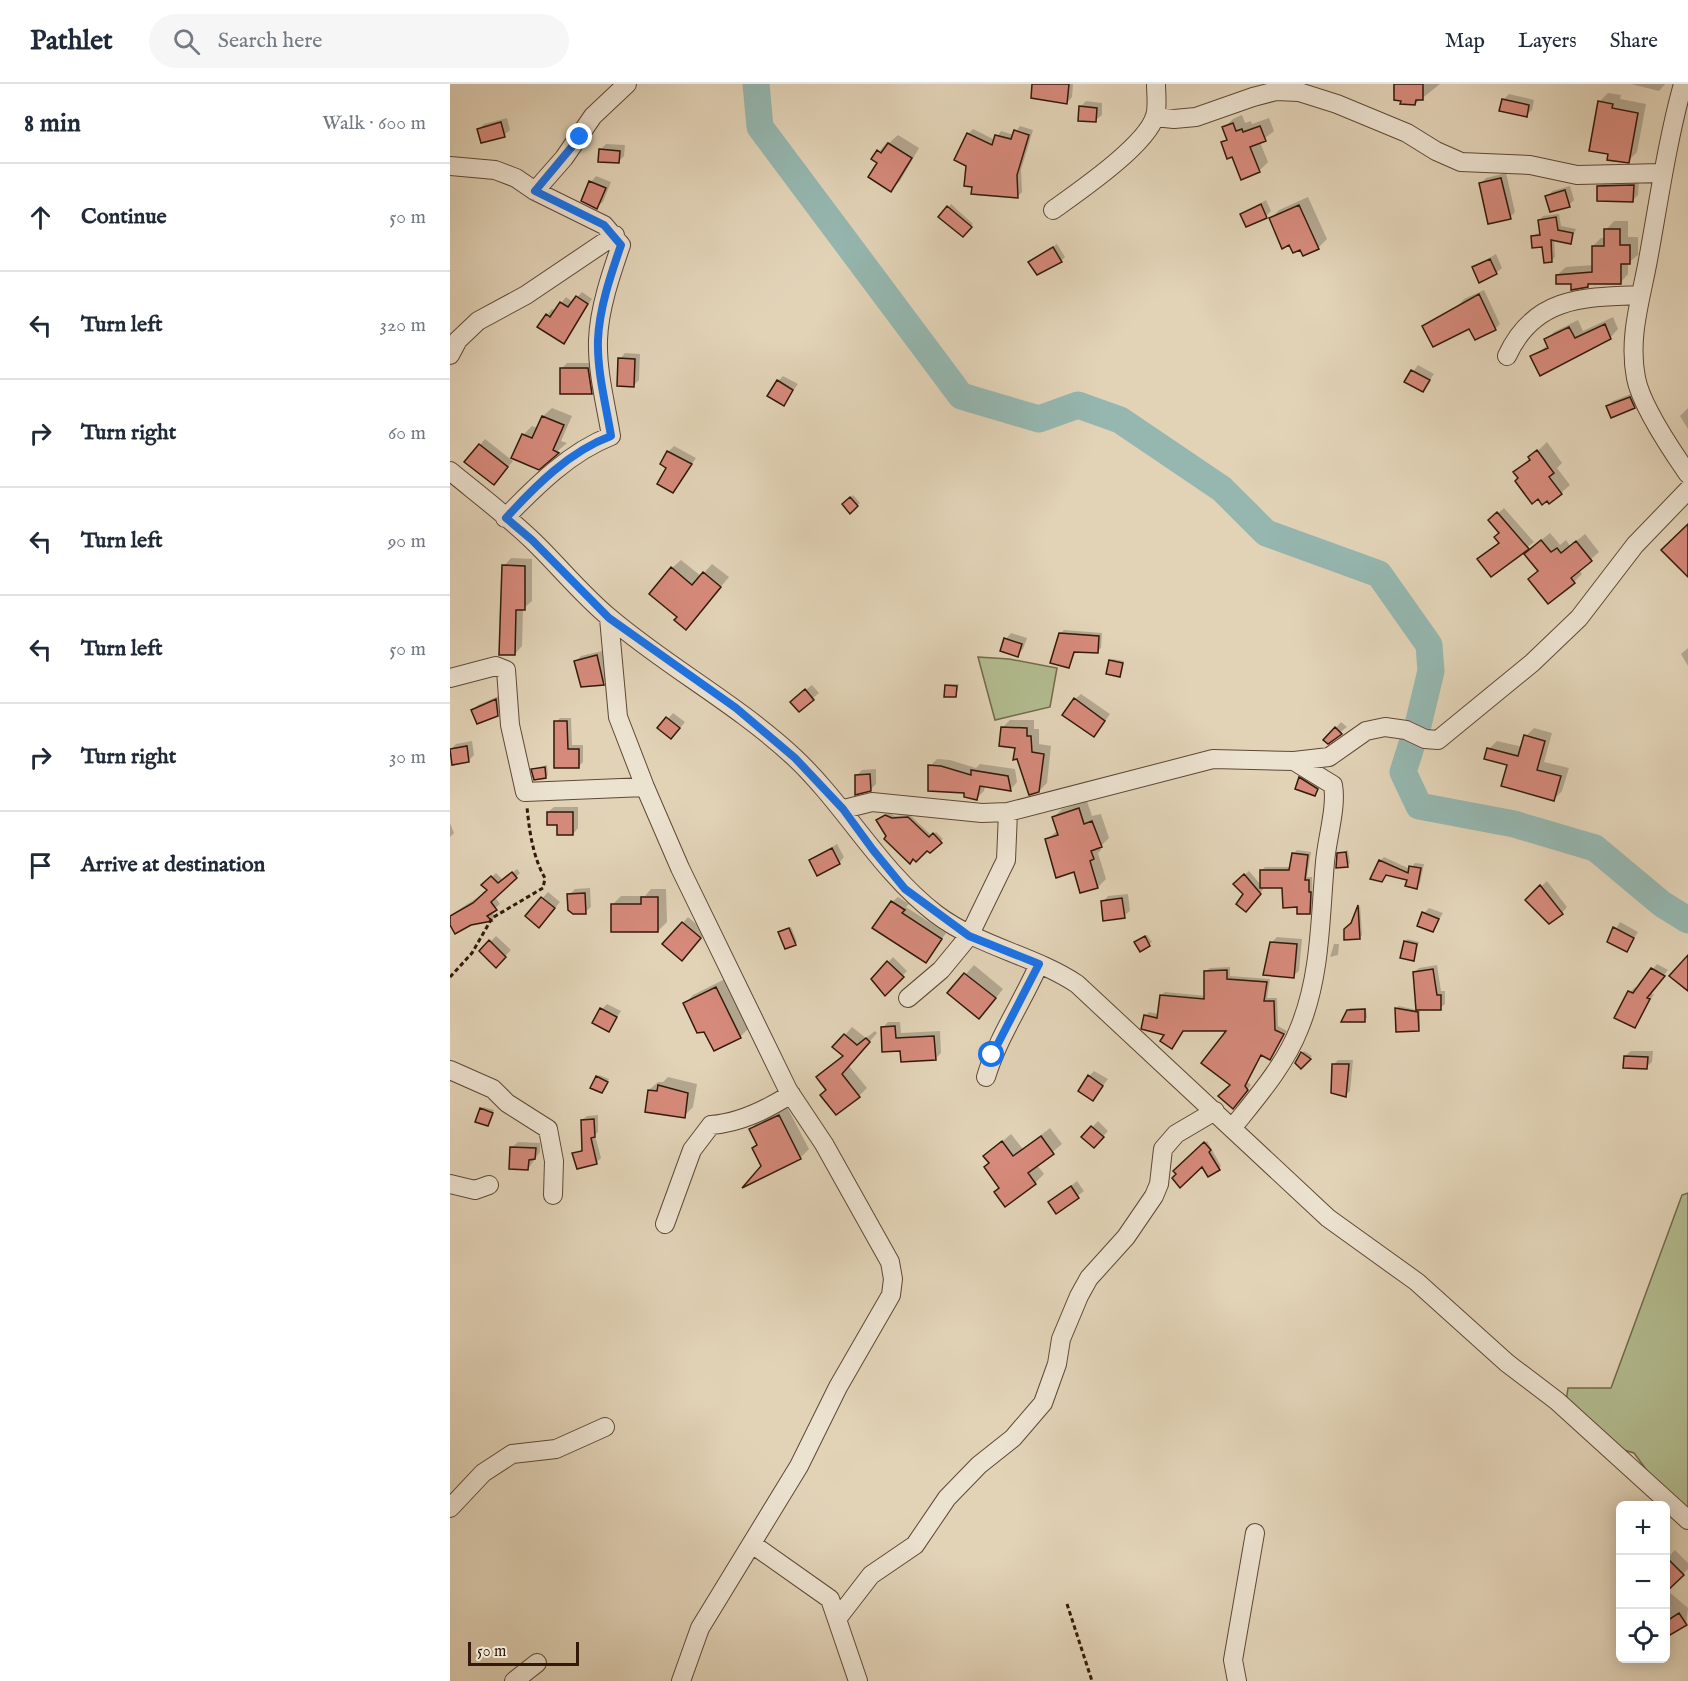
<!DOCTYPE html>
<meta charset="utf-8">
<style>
body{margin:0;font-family:"IM FELL English",serif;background:#f6f6f7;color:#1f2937}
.controls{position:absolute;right:18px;bottom:18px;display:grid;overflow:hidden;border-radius:9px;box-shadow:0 3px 15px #0003}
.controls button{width:54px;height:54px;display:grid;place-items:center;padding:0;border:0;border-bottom:2px solid #e0e1e3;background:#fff;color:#1f2937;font:30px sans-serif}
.scale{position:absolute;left:18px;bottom:15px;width:111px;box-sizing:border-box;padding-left:6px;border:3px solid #33190a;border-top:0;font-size:16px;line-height:21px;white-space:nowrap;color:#33190a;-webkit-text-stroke:4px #ece2d0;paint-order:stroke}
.stop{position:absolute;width:18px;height:18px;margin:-14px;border:4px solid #1a73e8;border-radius:50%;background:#fff}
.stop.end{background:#1a73e8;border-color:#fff;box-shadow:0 2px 6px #0008}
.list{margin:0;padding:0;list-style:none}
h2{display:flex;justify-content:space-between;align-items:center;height:78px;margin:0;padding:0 24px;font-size:26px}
h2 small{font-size:20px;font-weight:400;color:#747a83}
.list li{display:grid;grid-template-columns:39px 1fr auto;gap:18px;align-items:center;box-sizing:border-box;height:108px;padding:0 24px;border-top:2px solid #e0e1e3}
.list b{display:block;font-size:22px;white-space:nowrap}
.list em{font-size:20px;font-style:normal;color:#747a83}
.icon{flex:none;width:33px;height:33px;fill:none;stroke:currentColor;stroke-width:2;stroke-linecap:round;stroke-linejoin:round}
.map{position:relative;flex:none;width:1238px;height:1597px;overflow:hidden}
header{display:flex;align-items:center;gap:36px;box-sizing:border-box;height:84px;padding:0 30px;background:#fff;border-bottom:2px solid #e0e1e3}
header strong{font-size:28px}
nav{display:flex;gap:33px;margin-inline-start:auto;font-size:21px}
.search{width:420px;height:54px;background:#f6f6f7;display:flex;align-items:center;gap:15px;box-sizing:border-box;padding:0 21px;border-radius:33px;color:#747a83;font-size:22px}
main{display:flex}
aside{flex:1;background:#fff}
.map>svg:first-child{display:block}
.green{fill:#b2bc8f;stroke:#726a4c;stroke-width:1.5}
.shadow{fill:#0003}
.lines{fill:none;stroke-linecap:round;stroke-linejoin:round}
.river{stroke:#95b7b0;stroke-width:27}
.building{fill:#d68a7b;stroke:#33190a;stroke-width:1.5}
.minor-casing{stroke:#5f4835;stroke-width:20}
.path{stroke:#33190a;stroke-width:3;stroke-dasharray:4.5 3;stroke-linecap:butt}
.minor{stroke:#ece2d0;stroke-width:18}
.route{stroke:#1a73e8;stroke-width:8}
</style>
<header>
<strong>Pathlet</strong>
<div class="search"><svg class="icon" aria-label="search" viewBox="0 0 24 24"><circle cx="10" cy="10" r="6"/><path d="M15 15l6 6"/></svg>Search here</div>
<nav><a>Map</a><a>Layers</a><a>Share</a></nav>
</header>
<main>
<aside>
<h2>8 min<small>Walk · 600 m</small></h2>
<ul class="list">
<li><svg class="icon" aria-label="ahead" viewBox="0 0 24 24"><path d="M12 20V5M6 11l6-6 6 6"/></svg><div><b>Continue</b></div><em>50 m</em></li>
<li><svg class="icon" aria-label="left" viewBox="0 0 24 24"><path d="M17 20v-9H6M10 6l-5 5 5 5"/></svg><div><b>Turn left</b></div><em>320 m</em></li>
<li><svg class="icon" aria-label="right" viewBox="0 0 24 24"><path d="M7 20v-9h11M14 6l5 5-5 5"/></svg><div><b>Turn right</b></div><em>60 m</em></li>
<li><svg class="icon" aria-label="left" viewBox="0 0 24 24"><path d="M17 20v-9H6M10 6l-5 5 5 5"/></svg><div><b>Turn left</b></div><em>90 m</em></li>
<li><svg class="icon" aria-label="left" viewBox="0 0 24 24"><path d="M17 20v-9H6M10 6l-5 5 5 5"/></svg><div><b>Turn left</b></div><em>50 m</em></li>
<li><svg class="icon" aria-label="right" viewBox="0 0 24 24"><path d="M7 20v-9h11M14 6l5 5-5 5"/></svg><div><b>Turn right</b></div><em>30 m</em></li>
<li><svg class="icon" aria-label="arrive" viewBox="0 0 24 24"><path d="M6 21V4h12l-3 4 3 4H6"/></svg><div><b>Arrive at destination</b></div></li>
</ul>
</aside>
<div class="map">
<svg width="1238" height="1597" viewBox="0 0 1238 1597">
<rect width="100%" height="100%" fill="#e2d3b7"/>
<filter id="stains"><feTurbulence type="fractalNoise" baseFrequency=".00333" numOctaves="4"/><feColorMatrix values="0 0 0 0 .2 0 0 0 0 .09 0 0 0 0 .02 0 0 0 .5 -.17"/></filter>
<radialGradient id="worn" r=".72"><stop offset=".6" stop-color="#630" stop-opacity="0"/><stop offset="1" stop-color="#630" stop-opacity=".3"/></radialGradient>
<path class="green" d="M528,573L559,575L607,584L600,623L545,636Z
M1238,1109V1426H1226L1184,1369L1150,1359L1114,1331L1118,1304H1161L1232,1111Z"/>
<path class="shadow" d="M584,0H623L622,13L617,19Z
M943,0H990L965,20L952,15L943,8Z
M1181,0H1215L1209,7Z
M1158,9L1171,11L1170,15L1196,20L1187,68L1178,77L1149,18Z
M1059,10L1084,16L1082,26L1076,31L1053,16Z
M636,17L652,19V31L646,36L630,23Z
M792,31L795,39L801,37L802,40L819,34L824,47L810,58L818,78L809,87L772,59L778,53L774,44L783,35Z
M57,34L60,46L54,51L29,45L34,40Z
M570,42L583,46L571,86L572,108L567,113L524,101L518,81L506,75L519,49L523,45L545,56L551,47L564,51Z
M448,51L469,64L450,97L441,106L429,79L423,75L437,58L439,59Z
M156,60L175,61L174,72L168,78L150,66Z
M1056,89L1065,128L1060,133L1030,100L1036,94Z
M146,92L161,98L153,118L147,123L141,98Z
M1189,96L1188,111L1183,116L1149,102L1154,97Z
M1120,102L1124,116L1119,121L1097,112L1103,107Z
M858,113L877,155L868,164H851L821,135L829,126Z
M816,116L821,127L816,132L792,130Z
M501,120L523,140L513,151L491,133Z
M1109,130L1111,142L1126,145L1120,158L1104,155L1105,173L1101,177L1093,162L1082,152L1091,148L1089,136L1093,132Z
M1164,137H1178V153H1188V171L1178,179V190L1170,199H1140L1137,202L1107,191L1116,183L1143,181V162L1151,154H1156V146Z
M607,160L615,173L611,177L580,178Z
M1046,170L1052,184L1046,189L1024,183Z
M1034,206L1050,240L1045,245L973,242L1009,221L1014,215Z
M132,208L142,215L113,258L97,231L102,225L105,227L116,213L123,218Z
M1163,233L1168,245L1160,254L1082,273L1098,261L1096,256L1104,248L1128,236L1133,247Z
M175,269L190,270L189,296L183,302L170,275Z
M117,279H143L147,303L141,309L112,284Z
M968,281L984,290L973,306L956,297Z
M333,292L348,300L333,320L328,297Z
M1186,308L1190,317L1184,323H1158L1163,317Z
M102,324L122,332L111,357L117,359L88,384L73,351L82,342L88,344L93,332Z
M1238,324V345L1230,332Z
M35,355L63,377L49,394L30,361Z
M1097,358L1112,379L1107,384L1120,401L1111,409L1065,389Z
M224,362L246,374L223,407L218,368Z
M403,411L410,419L400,427L394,420Z
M1054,424L1084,458L1041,491L1035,469L1050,458L1046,431Z
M1100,449L1110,461L1116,456L1120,462L1135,450L1149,468L1129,486L1132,490L1124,498L1084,462Z
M61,474L82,475V517L73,525L72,562L65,570L54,482Z
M231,476L251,492L262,480L279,493L244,535L229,532L222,484Z
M614,546L652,549L651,564L647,568L626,567L619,583L610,550Z
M561,549L577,554L573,565L567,571L556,555Z
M1238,564V582L1231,570Z
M152,567L159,594L153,599L126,577L131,572Z
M662,575L674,577L669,592L660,577Z
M499,600H509L506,612L497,602Z
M362,601L369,609L349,626L348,612Z
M631,610L660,630L649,646L625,615Z
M51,611L53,624L47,630L23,626L28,621Z
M223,629L235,638L227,648L210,644Z
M110,634H121L122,661H133V678L128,683H106V638Z
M560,636H584V645H589V660L601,662L597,699L589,707L567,663L552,644Z
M891,638L897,643L878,658L875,656Z
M1084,644L1102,649L1094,678L1119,684L1112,707L1104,715L1039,665L1047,657L1073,663L1076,652Z
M22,657L24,671L19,676L3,679L0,666L6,660Z
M487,675L500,676L526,684L530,680L565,685L567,698L561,705L535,701L534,707L527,714L480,682Z
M97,681L98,691L96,693L83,685Z
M426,685V700L420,706L406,692L412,686Z
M856,689L872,699L865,710L851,694Z
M637,717L642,732L651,730L659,754L650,763L651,766L648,769L656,795L648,803L625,787L596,756L608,746L604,733L612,725Z
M104,723H128V744L123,750L98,728Z
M438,729L445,732L460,731L482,752L486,748L493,755L480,767L438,752L428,736Z
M0,739L4,749L0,753Z
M387,760L394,773L389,779L361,776Z
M847,766L861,768L857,793H862L863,825L859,829L848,822L833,803H813L814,804L801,822L790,795L799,787L811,801V787L815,783H841L844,769Z
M898,766L900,779L897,781L889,770Z
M934,773L960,785L965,779L974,780L970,799L966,803L958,795L937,790L932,796L930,777Z
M67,785L70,789L45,813L50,820L41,828L45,832L42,836L0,838L2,830L39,806L33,801L46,789L53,796Z
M1097,797L1117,823L1112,829L1077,816Z
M140,804L141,823L135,828L119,811L125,805Z
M201,805H216L217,838L208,847L162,821L171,812H195Z
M98,808L110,818L95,836L77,831Z
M678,810L680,827L674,832L653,818L658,812Z
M448,813L459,820L456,823L496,849L476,877L442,818Z
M910,821L912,851L909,854L903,839Z
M979,824L993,829L983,846L974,829Z
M238,833L256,848L237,869L214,860Z
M1170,838L1188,848L1177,866L1159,857Z
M341,843L347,858L345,860L330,849Z
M697,851L702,858L691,866L689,856Z
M46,852L61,866L46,882L31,867Z
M827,853L852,855L849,887L843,892L821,859Z
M957,855L969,858L963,875L955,858Z
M884,860H889L888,871L880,873Z
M443,873L457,887L435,910L423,895Z
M1207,880L1218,886L1200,909L1204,910L1185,942L1180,908L1185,903L1188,904Z
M524,881L553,905L538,924L499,909Z
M987,881L991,907H995V920L990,924L970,925V943L968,946L946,924L949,922L967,926L964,889L969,884Z
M780,883V892L820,895L817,914H827L828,942L837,947L820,974L812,970L797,998L801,1001L787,1019L782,1001L779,945H734L722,963L716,951L695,932L699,928L709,930L711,911L715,908L756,912V887L760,884Z
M275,895L299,944L290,953L255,947L235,920L243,911Z
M157,920L171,927L158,947L152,925Z
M900,924H916L917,934L914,936L898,927Z
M438,938H450L451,949L490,947L491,969L485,975L452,966L432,944Z
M402,943L416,954L425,947L427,949L399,982L417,1004L409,1012L378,1005L368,993L394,971L395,951Z
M854,967L862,972L851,983L852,969Z
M1181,967H1203L1202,978L1196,983L1175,972Z
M888,976H903L900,1007L896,1011L883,981Z
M644,987L658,995L643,1015L639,992Z
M149,991L159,995L154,1005L147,993Z
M218,993L247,1000L243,1023L234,1032L199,1006L208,998H213Z
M33,1023L44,1026L38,1041L31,1025Z
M337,1023L359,1065L350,1074L313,1082L308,1060L301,1045L309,1036Z
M148,1031V1048L145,1051L151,1074L147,1078L124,1070L134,1064L132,1036L137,1032Z
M648,1037L658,1047L644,1062L633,1053Z
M600,1044L612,1060L587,1081L594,1090L585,1099L550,1103L535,1072L561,1050L573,1065Z
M757,1057L771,1082L769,1085L752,1081L728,1090L725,1087Z
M68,1058L90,1059V1068L78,1085L62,1063Z
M627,1097L634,1107L607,1128L600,1118Z
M1225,1466L1238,1479V1485L1217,1506L1238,1524L1236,1540L1216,1538V1475Z"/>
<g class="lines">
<path class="river" d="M306,0L310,43L511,312L589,335L628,321L670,336L772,405L816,449L929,490L979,561L981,587L968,641L953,688L969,722L1064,740L1145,764L1212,820L1238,836"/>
</g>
<path class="building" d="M582,0H619L617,20L581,14Z
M944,0H973V16H966L965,21L950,20L951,17L944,16Z
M1052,15L1079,21L1077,33L1049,27Z
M1148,17L1163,20L1162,24L1188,29L1179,79L1157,76L1158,70L1139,67Z
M629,22L647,24L646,38L628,37Z
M51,38L55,53L31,59L27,45Z
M783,39L786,47L792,45L793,48L810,42L816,57L800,63L810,88L791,96L782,73L777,75L771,58L777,56L772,43Z
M564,46L579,51L567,91L568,114L521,110L522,103L514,102L516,82L504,76L517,49L542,61L545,51L561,55Z
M438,59L462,74L441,108L418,93L427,79L421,75L427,66L431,69Z
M149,65L170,67L169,79L148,78Z
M1051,94L1061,135L1038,140L1029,99Z
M139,97L156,104L147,125L131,117Z
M1184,101L1183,118L1147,117V102Z
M1115,106L1120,123L1100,128L1095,112Z
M811,120L817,134L796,143L790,130Z
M849,121L869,165L853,172L850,166L843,169L839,161L832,165L819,134Z
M497,122L522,143L513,153L488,133Z
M1106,133L1108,146L1123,149L1121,160L1101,156L1102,178L1094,179L1092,163L1082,164L1081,152L1090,151L1088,136Z
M1154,145H1170V161H1180V180H1171V200H1138V203L1121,206V200H1106V191L1142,188V162H1154Z
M603,163L612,178L587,191L578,178Z
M1040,175L1047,190L1029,199L1022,183Z
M1029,210L1046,246L1025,256L1019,245L983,263L972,242Z
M126,212L138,220L114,260L87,243L96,230L100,233L110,218L118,223Z
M1155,240L1161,255L1090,292L1080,272L1098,264L1094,255L1119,243L1125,254Z
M168,274L185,275L184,303L167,302Z
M110,284H138L142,310H110Z
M961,286L980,296L973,308L954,298Z
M327,296L343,306L334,322L317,312Z
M1180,313L1185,324L1161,334L1156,322Z
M92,332L114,341L103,366L109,369L89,386L61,374L72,350L82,354Z
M29,360L58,383L44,401L14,378Z
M1087,366L1104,389L1099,393L1112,410L1099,420L1097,417L1092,421L1088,415L1082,420L1065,397L1068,394L1063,388L1080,376L1078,373Z
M217,367L242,380L223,409L207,400L216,384L210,380Z
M400,413L408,422L400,430L392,420Z
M1047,428L1079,465L1041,493L1027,475L1049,459L1044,453L1049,449L1038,436Z
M1238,440V493L1211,466Z
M1091,456L1101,468L1107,464L1111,469L1126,457L1142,477L1121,494L1125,499L1098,520L1078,495L1088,487L1074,470Z
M52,481L75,482V526H66L65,571H49Z
M221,483L242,501L253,488L271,503L236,546L224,536L227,533L199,510Z
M609,549L649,552L648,569L624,568L619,584L600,579Z
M554,554L572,560L568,573L550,567Z
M147,571L154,601L131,603L124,577Z
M659,576L673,579L670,593L656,590Z
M495,601L507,602L506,613H494Z
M355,605L364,616L349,628L340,618Z
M624,614L655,637L644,653L612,631Z
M46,615L48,632L27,640L21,626Z
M216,633L230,644L221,655L207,644Z
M104,637H117L118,665H129V684H104Z
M551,643L577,644V652H581L582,668L594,670L589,708L579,711L567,675L563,676L565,664L549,662Z
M885,643L892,650L878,660L873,656Z
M1074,651L1095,657L1087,686L1111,692L1104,717L1051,702L1057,681L1034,675L1037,664L1068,672Z
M17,662L19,678L2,681L0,665Z
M478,681L491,682L521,691V686L558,692L561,707L530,702L527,716L514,713V709L478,707Z
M95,683L96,694L84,696L81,685Z
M420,690L421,707L405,711V691Z
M849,693L868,705L865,712L845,705Z
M629,724L634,740L642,737L652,763L641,767L644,775L640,777L648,804L630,809L624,788L606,794L595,755L608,751L602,733Z
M97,728H123V751H107V741H97Z
M435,731L442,734L458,733L479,753L483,749L492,759L480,769L477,767L466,778L463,775L460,780L434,755L436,752L426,736Z
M382,764L390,780L367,792L359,776Z
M896,768L898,783L886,784L887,769Z
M842,769L858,771L855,796H859V808H861L860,830H847V823L833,824L832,804H810V786H839Z
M929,776L958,789L959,782L971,784L967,805L955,802L957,796L936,791L932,798L920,795Z
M62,788L67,794L41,818L47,826L37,832L42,837L21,841L5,850L0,841V832L23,819L37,806L31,801L41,792L48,799Z
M794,790L811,810L796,828L786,820L793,810L783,800Z
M1090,801L1113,830L1099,840L1075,816Z
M135,809L136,830H123L118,826L117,810Z
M91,813L105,824L89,844L75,832Z
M191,813H208V848H161V820H191Z
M672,814L675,834L653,837L651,817Z
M441,817L455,826L452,829L492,855L476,879L422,844Z
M908,821L910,855L894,856V845L901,839Z
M972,828L989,835L983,848L967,842Z
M232,838L251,854L232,877L212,860Z
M1163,843L1184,854L1177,868L1157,858Z
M339,844L346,861L335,865L328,848Z
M695,852L700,862L690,868L684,858Z
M39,856L56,873L46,884L29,867Z
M954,857L967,860L964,877L950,874Z
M820,858L847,860L844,894L813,891Z
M1238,871V907L1219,892Z
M437,877L454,893L435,912L421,895Z
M1201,884L1215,892L1197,914L1200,915L1185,944L1164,934L1178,907L1183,909Z
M983,885L987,911H991V926H966L963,888Z
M777,886V895L817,898L814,917H824L825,946L834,950L820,976L811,971L795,1002L798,1006L783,1025L768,1012L780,1001L751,979L776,947H733L722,965L710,957L714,951L691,945L694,931L707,934L710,911L754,915V887Z
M514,889L546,914L529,935L497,909Z
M266,903L291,954L264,967L254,948L247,949L233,919Z
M150,924L167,933L159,948L142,939Z
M945,924L968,928L969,947L946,948Z
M915,925V938H891L897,926Z
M445,942L446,954L484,952L486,976L451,978L450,967L432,968L431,943Z
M394,950L407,961L416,954L420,958L392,990L410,1013L386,1031L370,1011L376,1006L366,993L393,972L382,963Z
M851,968L861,975L851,985L845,979Z
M1174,972L1198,973L1197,985L1173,984Z
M882,980H899L896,1013L881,1009Z
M638,991L653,1002L643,1017L628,1007Z
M146,992L158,998L152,1009L140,1004Z
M208,1001L238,1009L235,1034L195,1028L198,1006L207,1007Z
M30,1024L43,1029L38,1042L25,1038Z
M329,1031L351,1075L292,1104L311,1082L302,1064L307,1061L299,1045Z
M144,1035L145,1053L141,1054L147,1080L127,1085L122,1069L132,1067L131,1036Z
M641,1042L654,1053L644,1064L631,1053Z
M591,1052L604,1070L578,1089L586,1100L555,1123L544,1108L549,1104L534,1083L539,1079L533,1072L552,1057L563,1072Z
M754,1058L761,1066L759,1068L770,1086L758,1093L752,1083L730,1104L722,1094L726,1090L723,1087Z
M60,1063L86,1064L85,1075L79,1076L78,1086L59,1085Z
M621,1102L629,1114L606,1130L598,1118Z
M1215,1472L1234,1491L1215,1509Z
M1229,1529L1237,1541L1215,1554V1538Z"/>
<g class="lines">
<defs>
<path id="minor" d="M1233,0C1217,58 1209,116 1198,176C1191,215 1178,253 1186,294C1191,321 1222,367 1238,390
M705,33L724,35L746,33L803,13L826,7L849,8L887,20L957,49L986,67L1011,78L1080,81L1127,91L1212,89
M0,82L45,86L66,94L85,107L154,141L171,161C161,190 149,225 148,256C147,288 156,321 161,352C120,368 86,402 55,434
M85,107L114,74L143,32L177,0
M603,126C628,108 697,61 705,32C708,23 706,10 706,0
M0,271L8,256L28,237L76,211L165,151
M1057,272C1084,213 1133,213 1190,211
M0,387C28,410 57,432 83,457C109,482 132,511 160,534C219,584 287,620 344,673C396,722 429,786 486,830C530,863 583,871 627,900L878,1134L967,1198L1057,1279L1107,1317L1238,1436
M159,534L168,633L195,703L230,784L338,1006L374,1060L440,1178L443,1195L441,1211L388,1303L349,1382L250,1544L231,1597
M0,594L46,582L56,586L60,641L75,708L195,703
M394,725L422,718L532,729L558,728L763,675L844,677L879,673L916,647L935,643L956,646L975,655L988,656L1082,579L1129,534L1185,461L1238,406
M458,914L491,886L519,852L556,776L558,728
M0,986L43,1005L57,1019L98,1045L104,1077L103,1111
M536,993C548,953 572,919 589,880
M783,1043C807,1013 835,981 849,945C871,892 870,834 875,778C877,754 887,723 883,701L844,677
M0,1100L25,1106L39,1101
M215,1140L242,1066L261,1041C290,1039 316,1026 341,1010
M0,1424L33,1389L62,1370L106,1365L155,1343
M302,1460L380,1515L408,1597
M387,1535L421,1491L465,1461L497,1414L529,1381L563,1354L593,1319L607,1280L611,1255L629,1212L639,1194L676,1153L704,1112L709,1100L713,1065L726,1050L765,1027
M64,1597L87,1579
M787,1597L783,1576L805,1449"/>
</defs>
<use href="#minor" class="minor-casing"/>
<path class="path" d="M0,893L22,869L42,834L93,804L95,794C83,774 79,745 77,723
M617,1520L642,1597"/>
<use href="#minor" class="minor"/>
</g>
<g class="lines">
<path class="route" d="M130,53L85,107L154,141L171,161C161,190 149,225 148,256C147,288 156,321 161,352C120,367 85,402 56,434L82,456L159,534L286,624L345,674L393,725L423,766L455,805L519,852L589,880L542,971"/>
</g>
<rect width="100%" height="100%" filter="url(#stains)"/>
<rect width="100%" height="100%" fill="url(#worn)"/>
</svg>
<div class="controls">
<button>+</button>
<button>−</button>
<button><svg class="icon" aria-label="locate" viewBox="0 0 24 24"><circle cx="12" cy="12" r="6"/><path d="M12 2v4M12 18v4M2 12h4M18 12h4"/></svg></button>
</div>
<div class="scale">50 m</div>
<div class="stop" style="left:542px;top:971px"></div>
<div class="stop end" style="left:130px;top:53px"></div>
</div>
</main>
